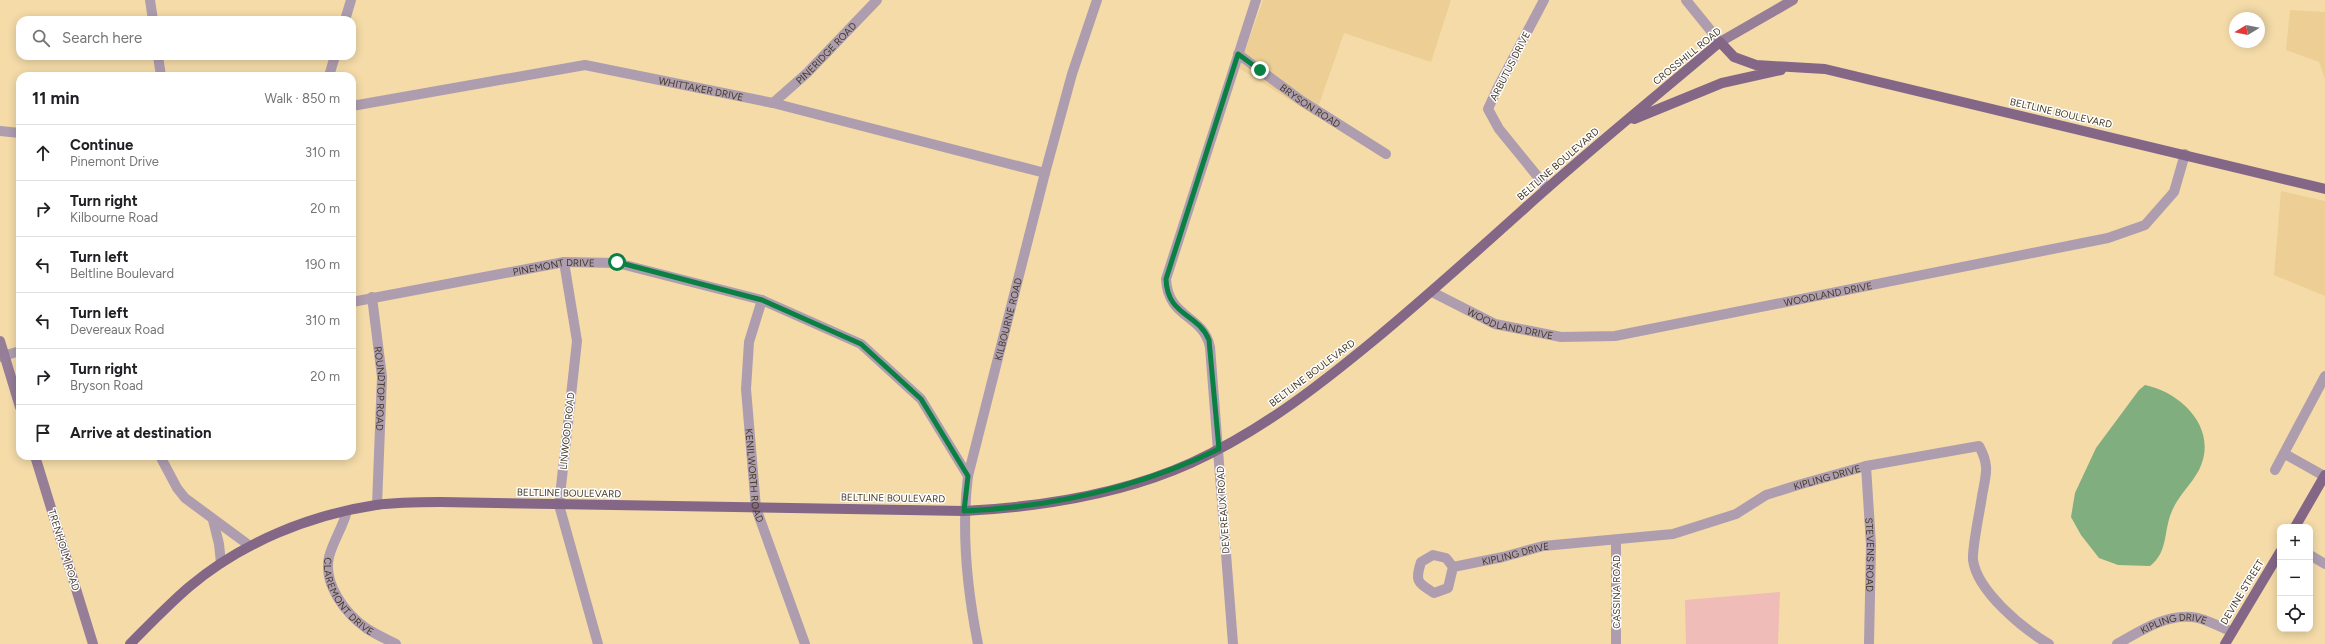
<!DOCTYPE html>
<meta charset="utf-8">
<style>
body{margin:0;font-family:Figtree,sans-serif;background:#f6f6f6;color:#202124}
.controls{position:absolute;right:12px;bottom:12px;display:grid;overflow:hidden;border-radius:8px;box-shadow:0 2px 10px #0003}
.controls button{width:36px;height:36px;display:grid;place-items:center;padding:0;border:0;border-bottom:1px solid #e0e0e0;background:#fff;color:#202124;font:20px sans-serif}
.compass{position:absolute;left:2229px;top:12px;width:36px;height:36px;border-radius:50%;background:#fff;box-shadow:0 2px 10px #0003;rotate:260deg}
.stop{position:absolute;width:12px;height:12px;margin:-9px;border:3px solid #0b8043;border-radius:50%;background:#fff}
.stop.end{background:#0b8043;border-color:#fff;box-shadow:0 1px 4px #0008}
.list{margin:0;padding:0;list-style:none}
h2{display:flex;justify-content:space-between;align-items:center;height:52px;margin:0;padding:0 16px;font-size:17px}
h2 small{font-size:13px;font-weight:400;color:#757577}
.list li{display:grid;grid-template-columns:26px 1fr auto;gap:12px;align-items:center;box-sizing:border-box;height:56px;padding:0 16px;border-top:1px solid #e0e0e0}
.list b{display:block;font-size:15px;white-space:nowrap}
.list p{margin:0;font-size:13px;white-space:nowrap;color:#757577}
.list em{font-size:13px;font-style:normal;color:#757577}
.icon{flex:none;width:22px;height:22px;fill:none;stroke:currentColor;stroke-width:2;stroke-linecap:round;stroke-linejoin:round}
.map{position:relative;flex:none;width:2325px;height:644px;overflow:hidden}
.search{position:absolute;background:#fff;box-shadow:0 2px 10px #0003;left:16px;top:16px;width:340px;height:44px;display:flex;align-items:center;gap:10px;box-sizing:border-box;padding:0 14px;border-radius:12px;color:#757577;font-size:15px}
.panel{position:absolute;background:#fff;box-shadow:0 2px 10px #0003;left:16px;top:72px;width:340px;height:388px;border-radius:12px}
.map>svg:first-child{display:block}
.built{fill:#edcf95}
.green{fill:#f0bcb7}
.water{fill:#80ae7f}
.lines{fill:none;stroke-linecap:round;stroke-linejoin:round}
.minor{stroke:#ae9daf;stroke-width:10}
.tertiary{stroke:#ae9daf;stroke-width:10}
.secondary{stroke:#967d98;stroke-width:10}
.primary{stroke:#846687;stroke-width:10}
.route{stroke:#0b8043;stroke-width:5}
.labels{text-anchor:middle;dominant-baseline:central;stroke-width:3;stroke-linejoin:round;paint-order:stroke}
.street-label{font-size:10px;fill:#453b26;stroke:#fff}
</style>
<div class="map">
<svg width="2325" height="644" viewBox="0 0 2325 644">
<rect width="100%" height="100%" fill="#f4dba8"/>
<path class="built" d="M1263,0H1451L1431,62L1344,33L1315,116L1239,68Z
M2290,10L2325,12V79L2319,62L2286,50Z
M2281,191L2325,201V296L2274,275Z"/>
<path class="green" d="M1780,592L1778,644H1686L1685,600Z"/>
<path class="water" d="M2145,385C2183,393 2219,430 2199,470C2191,485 2178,496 2172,511C2163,531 2169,551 2150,566L2118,565L2099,558L2081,535L2071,517L2075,493L2096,448L2139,390Z"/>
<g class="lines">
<g class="minor">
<path d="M150,0L153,20"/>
<path d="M1544,0L1498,87L1488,109L1499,129L1547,188"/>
<path d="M1686,0L1720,42"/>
<path d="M345,20L351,0"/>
<path id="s1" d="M1238,54L1302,101L1386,154"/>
<path d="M158,56L161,76"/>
<path d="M329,76L335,56"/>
<path id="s2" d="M773,103L807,73L877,0"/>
<path id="s3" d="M352,106L585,65L773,103L1045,173"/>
<path d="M0,131L20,133"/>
<path d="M564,262L577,341L559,505L598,644"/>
<path id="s4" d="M1432,292L1495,324L1561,337L1615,336L2108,238L2145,225L2174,192L2185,154"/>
<path id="s5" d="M372,297L382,377L377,505"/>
<path id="s6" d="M762,300L749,342L746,389L756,508L805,644"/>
<path id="s7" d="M352,302L564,262L617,263L762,300L861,344L921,399L968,476"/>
<path d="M0,357L20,351"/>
<path d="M2285,454L2324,476"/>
<path d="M160,456L177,488L185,498L250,546"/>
<path id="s8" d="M1866,466L1871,545L1869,644"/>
<path d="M2275,470L2325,376"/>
<path id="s9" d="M347,511C343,527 333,541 329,557C323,584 345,613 366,628C375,634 386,639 396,644"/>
<path d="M213,520L219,544L221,563"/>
<path d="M1433,555L1446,558L1453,567L1448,588L1434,593C1417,582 1415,582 1421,562Z"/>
<path d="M2310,555L2325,564"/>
<path id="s10" d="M1453,567L1503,557L1543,546L1673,534L1736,514L1766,495L1798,485L1866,466L1979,446C1990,466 1986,474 1982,496C1980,511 1972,547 1973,560C1977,591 2023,629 2049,644"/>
<path d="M1233,644L1210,347C1203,314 1168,319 1166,279L1256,0"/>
<path d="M1616,644V540"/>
<path id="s11" d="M2117,644C2139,632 2165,614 2192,617C2205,618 2220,627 2232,632"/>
</g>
<path class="tertiary" id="s12" d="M978,644C967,589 961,532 968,476L1045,173L1072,74L1097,0"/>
<path class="secondary" d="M1720,42L1793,0
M0,341L20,407
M35,456L93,644"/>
<path class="primary" d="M1634,119L1722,83L1781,70
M2295,527L2325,475
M130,644C149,625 168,605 189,587C241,543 309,515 376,505C398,502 419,502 440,502L964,511C1041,507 1120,495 1191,463C1259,432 1316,388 1373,341C1425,298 1475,253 1525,208C1588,151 1655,97 1720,42L1734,57L1756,65L1825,69L2325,189
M2225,644L2280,552"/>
</g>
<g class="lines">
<path class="route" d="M617,262L762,300L861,344L921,399L968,476L964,511C1053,507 1138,488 1219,449L1209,340C1198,313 1167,316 1166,279L1238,54L1260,70"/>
</g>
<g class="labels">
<g class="street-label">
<text stroke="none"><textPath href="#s2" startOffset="73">PINERIDGE ROAD</textPath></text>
<text transform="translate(1687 56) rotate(-39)">CROSSHILL ROAD</text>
<text transform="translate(1510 66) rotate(-63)">ARBUTUS DRIVE</text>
<text stroke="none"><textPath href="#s3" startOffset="355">WHITTAKER DRIVE</textPath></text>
<text stroke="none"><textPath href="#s1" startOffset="89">BRYSON ROAD</textPath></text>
<text transform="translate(2061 113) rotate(13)">BELTLINE BOULEVARD</text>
<text transform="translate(1558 164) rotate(-41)">BELTLINE BOULEVARD</text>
<text stroke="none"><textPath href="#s7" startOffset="205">PINEMONT DRIVE</textPath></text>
<text stroke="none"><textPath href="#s4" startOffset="409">WOODLAND DRIVE</textPath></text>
<text stroke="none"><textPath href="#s12" startOffset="331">KILBOURNE ROAD</textPath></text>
<text stroke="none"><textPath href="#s4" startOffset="85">WOODLAND DRIVE</textPath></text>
<text transform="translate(1312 373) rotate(-37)">BELTLINE BOULEVARD</text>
<text stroke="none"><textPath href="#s5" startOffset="92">ROUNDTOP ROAD</textPath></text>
<text transform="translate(567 431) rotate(-84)">LINWOOD ROAD</text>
<text stroke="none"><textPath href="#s6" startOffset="178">KENILWORTH ROAD</textPath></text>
<text stroke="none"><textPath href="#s10" startOffset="388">KIPLING DRIVE</textPath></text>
<text transform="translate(569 493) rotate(1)">BELTLINE BOULEVARD</text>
<text transform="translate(893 498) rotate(1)">BELTLINE BOULEVARD</text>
<text transform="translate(1223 510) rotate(-94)">DEVEREAUX ROAD</text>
<text transform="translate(64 550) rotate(73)">TRENHOLM ROAD</text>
<text stroke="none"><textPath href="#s10" startOffset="64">KIPLING DRIVE</textPath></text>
<text stroke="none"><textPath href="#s8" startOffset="89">STEVENS ROAD</textPath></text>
<text transform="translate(1616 592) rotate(-90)">CASSINA ROAD</text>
<text transform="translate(2242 592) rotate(-59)">DEVINE STREET</text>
<text stroke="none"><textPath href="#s9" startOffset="96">CLAREMONT DRIVE</textPath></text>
<text stroke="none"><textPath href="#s11" startOffset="62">KIPLING DRIVE</textPath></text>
</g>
</g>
</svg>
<div class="controls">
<button>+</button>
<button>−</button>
<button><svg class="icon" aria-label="locate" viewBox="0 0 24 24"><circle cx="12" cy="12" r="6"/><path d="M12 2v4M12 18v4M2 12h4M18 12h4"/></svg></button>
</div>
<svg class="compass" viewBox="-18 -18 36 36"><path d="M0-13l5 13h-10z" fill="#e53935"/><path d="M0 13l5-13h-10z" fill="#757577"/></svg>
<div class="stop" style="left:617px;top:262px"></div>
<div class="stop end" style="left:1260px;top:70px"></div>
<div class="search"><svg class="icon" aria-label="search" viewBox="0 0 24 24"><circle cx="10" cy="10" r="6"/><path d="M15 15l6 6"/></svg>Search here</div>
<section class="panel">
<h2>11 min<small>Walk · 850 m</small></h2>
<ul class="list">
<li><svg class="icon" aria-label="ahead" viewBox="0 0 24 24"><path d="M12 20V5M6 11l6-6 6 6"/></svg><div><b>Continue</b><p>Pinemont Drive</p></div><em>310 m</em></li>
<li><svg class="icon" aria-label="right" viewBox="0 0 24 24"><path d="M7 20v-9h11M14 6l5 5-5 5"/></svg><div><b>Turn right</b><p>Kilbourne Road</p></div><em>20 m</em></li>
<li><svg class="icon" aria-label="left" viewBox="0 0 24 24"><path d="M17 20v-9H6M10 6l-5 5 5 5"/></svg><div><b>Turn left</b><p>Beltline Boulevard</p></div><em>190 m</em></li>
<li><svg class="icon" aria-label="left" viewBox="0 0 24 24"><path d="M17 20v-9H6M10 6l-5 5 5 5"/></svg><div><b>Turn left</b><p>Devereaux Road</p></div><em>310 m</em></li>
<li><svg class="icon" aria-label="right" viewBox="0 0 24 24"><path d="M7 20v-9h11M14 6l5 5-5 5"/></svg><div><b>Turn right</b><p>Bryson Road</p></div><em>20 m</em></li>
<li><svg class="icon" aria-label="arrive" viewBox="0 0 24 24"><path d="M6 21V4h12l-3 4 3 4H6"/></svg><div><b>Arrive at destination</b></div></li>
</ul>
</section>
</div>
